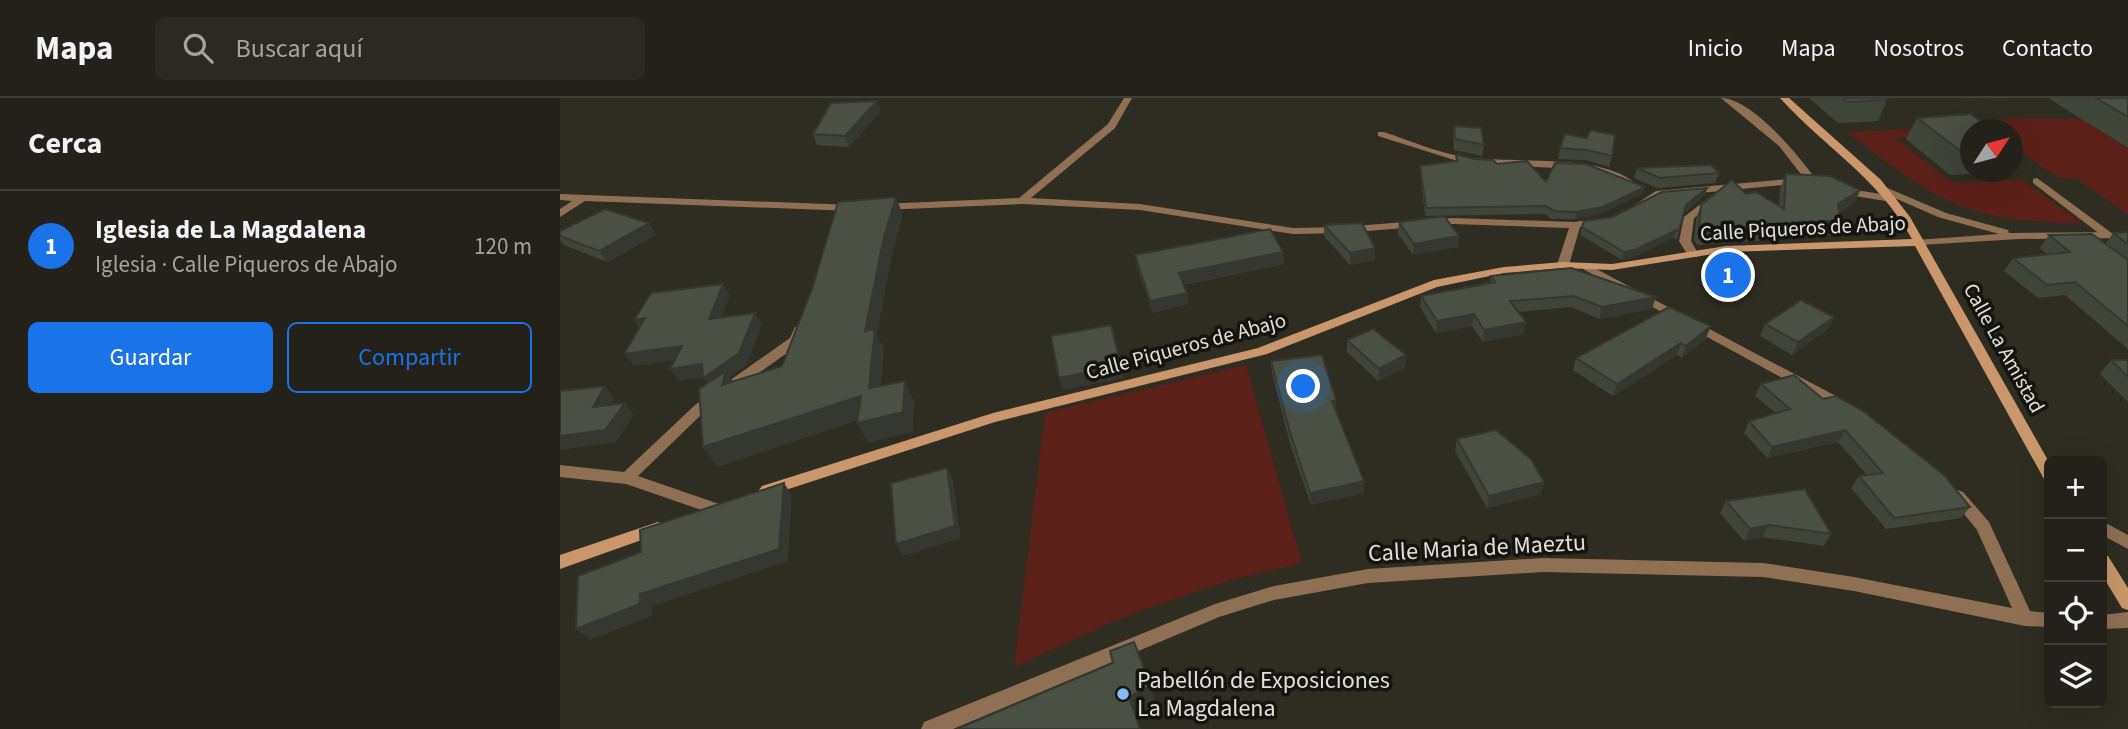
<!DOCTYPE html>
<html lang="es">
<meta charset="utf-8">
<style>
body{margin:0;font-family:"Source Sans 3",sans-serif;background:#2b2922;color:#f1f3f6}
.controls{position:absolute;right:21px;bottom:21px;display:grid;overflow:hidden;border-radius:10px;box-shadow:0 7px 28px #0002}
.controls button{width:63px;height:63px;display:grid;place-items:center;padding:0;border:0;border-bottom:2px solid #403e38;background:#232119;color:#f1f3f6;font:35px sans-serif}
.compass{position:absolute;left:1400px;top:21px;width:63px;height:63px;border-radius:50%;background:#232119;box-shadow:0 7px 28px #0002;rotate:54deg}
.you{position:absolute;left:744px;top:289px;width:24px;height:24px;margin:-18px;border:5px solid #fff;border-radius:50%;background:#1a73e8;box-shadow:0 0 0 10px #1a73e833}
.badge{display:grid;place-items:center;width:46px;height:46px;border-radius:50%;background:#1a73e8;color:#fff;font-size:23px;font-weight:700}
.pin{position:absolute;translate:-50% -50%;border:4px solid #fff;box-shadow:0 2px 7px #0006}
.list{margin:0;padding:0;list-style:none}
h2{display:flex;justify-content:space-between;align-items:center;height:91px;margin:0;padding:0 28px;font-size:30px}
h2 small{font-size:23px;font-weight:400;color:#a3a3a2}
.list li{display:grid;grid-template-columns:46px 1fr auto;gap:21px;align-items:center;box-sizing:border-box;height:112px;padding:0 28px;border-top:2px solid #403e38}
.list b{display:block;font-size:26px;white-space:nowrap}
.list p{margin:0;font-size:23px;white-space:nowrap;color:#a3a3a2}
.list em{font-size:23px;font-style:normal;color:#a3a3a2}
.actions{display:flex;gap:14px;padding:21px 28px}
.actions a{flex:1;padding:16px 0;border:2px solid #1a73e8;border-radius:10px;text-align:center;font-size:24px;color:#1a73e8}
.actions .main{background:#1a73e8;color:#fff}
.icon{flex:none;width:38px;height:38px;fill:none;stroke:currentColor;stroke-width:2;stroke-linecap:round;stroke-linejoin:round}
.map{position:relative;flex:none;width:1568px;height:631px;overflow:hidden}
header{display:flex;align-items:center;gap:42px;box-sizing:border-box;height:98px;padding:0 35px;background:#232119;border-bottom:2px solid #403e38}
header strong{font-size:33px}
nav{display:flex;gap:38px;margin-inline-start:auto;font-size:24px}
.search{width:490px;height:63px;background:#2b2922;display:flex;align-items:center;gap:18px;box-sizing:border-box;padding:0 24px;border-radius:10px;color:#a3a3a2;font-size:26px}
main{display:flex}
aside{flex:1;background:#232119}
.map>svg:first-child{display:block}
.green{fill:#5b2018}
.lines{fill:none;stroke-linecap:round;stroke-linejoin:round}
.lane{fill:#907055;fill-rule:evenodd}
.street{fill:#907055;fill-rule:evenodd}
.secondary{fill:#c9976b;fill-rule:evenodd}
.wall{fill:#40453a}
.shaded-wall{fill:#343830}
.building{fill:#4b5044;stroke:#343830;stroke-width:2}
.poi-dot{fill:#82bcfa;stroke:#161410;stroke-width:2.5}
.labels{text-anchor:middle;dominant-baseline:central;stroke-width:7;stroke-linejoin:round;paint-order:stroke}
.street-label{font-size:21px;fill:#e2e0d9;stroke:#161410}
.near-street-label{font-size:24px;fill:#e2e0d9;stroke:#161410}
.near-poi-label{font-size:24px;fill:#e2e0d9;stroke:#161410;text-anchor:start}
</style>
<header>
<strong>Mapa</strong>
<div class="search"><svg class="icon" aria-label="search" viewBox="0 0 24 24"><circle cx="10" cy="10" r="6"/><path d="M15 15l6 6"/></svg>Buscar aquí</div>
<nav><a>Inicio</a><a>Mapa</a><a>Nosotros</a><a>Contacto</a></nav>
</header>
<main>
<aside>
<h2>Cerca<small></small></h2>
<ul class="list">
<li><span class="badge">1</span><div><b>Iglesia de La Magdalena</b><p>Iglesia · Calle Piqueros de Abajo</p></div><em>120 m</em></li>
</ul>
<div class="actions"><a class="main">Guardar</a><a>Compartir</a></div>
</aside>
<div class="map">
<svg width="1568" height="631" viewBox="0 0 1568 631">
<rect width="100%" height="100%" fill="#2f2c21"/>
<path class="green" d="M1448,20L1530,21L1531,27L1568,51V117L1516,80H1498L1453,48L1452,32H1410V36L1335,40L1393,85L1461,81L1522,125C1407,125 1375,102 1287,34L1422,28Z
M686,267L742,465L667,483L563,519L454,569L485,315Z"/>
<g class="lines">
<path class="lane" d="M1477,80L1553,136V140H1545L1473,85V81Z"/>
<path class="street" d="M564,0H572L555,30L471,100L580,106L733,130L783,129L893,120L1015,124L1039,120L1044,123L1043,125L1020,129L1009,167L1003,170L997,167L1009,130L893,126L783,135L733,136L580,112L462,106L321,112L316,109L321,106L459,100L548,26Z
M1161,0C1191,0 1239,57 1256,82L1255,84H1247L1219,48Z
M818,34H824C851,43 878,55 906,59C952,66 1037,55 1074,84L1069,87L1046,78L1012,71L904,65L818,38Z
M1239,80L1243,81V85L1099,99L1082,110H1074L1073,108L1096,93Z
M1325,89L1386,115L1448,132L1449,135L1568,134V140L1459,141L1360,147L1356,146V142L1439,136L1378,119L1337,101L1332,104L1282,96L1277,93L1282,90L1328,97L1320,92Z
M1156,94L1161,97L1160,99L1134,120L1131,143L1139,157L1137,159H1129L1119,143L1124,119Z
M0,96L293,107L298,110L293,113L25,103L0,119V111L12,103L0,102Z
M1027,166L1289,305L1291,308L1284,313L1279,311L1023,171V167Z
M239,228L245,232L241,245L145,313L78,378L159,406L161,410L159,414L153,416L66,386L0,379V367L64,374L135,307L230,240L235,229Z
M1398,392L1403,394L1429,424L1470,513L1489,515V529L1465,528L1294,493L1203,479L983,474L808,485L714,502L659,519L393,631H361L364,624L655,506L714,488L808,471L983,460L1203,465L1294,479L1452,510L1417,432L1390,398L1393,394Z
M1542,423L1568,437V451L1542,437Z
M1568,514V530L1542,531V517Z"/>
<path class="secondary" d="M1220,0H1229L1321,82L1350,119L1489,364V383L1484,381L1355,148L1166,154L1052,172L1003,170L944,175L877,189L707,256L435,324L207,398L202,396L199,392L202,388L433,315L698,250L874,182L944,169L1003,164L1052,166L1166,148L1352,141C1317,78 1266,51 1220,0Z
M98,424L104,426L106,430L104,434L0,471V457Z
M1542,456L1548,458L1568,490V512L1562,510L1542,477Z"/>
</g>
<path class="wall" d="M1249,0H1325L1327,2L1318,23L1278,25Z
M1488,0H1568V50Z
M321,13L289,49L257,47L253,36Z
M1357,20L1410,32V74H1448L1390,77L1346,41Z
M894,28L924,47L922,58L894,52L893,38Z
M1005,36L1052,58L1049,69L1025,62L998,61L1000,50Z
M1452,46L1461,52L1452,66Z
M896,56L937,66L986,84L1085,89L1082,96L1041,116L1015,121H992L985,116L865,118L860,75V68L896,63Z
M1077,70L1159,75L1155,85L1097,90L1074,80Z
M1226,76L1300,92L1294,106L1279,115L1280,122L1274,137L1137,147L1134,142L1136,121L1141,107L1186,96L1219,108L1220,91Z
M1147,90L1145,97L1124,115L1117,141L1113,140L1072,160L1062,162L1020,137L1024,123L1052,119Z
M839,124L899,138L898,149L853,157L838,136Z
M89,125L96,137L47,164L4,147L0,142V133Z
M764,127L815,162L790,167L764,138Z
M1568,134V251L1505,197L1478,200L1444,173L1453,160L1487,156L1480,150L1489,137L1546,145L1553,135Z
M575,157L724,166L624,187L627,195L628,206L593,215L577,169Z
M931,178L1092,211L1039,221L1011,209L958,214L966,224L963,236L923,244L912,228L876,235L860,209L861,198L930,184Z
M1274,219L1268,231L1232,257L1200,238L1205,226Z
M1146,240L1122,260L1117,257L1053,298L1013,272L1016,260Z
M787,242L846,257L845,270L818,283L787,254Z
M1551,262H1568V304L1540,276Z
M711,263L776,302V314L804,395L751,407L730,346L712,275Z
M1201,286L1263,301L1410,409L1401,420L1326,431L1291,390L1299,378L1307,377L1278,344L1207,360L1184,335L1189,323L1216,315L1195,298Z
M897,341L984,384L981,396L927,410L895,353Z
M1166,403L1271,436L1264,448L1202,439L1184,443L1160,415Z"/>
<path class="shaded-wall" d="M317,3L321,13L289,49L285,38Z
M1085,89L1082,96L1041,116L1015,121L1016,114Z
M1147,90L1145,97L1123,115L1126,107Z
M1300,92L1294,106L1271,120L1278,106Z
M336,99L343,117L332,158L317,236L324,250L319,310L309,290L305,233L324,139Z
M89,125L96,137L47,164L39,153Z
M1116,132L1113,140L1072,160L1062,162L1064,154Z
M899,138L898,149L853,157L854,146Z
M815,150V162L790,167V155Z
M723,154L724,166L621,187L619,175Z
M163,186L170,198L156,233L149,221Z
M627,195L628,206L593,215L590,203Z
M1096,199L1092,211L1039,221L1042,209Z
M195,215L202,227L187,267L170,279L179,292H151L143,280L144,279L119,283L110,271Z
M914,216L912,228L876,235L877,223Z
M1274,219L1268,231L1232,257L1238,244Z
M85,220L82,234L74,222Z
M966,224L963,236L923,244L924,232Z
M1151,228L1146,240L1122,260L1126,248Z
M1121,245L1117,257L1053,298L1057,286Z
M122,248L130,260L74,268L64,256Z
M846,257L845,270L818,283L819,271Z
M561,268L564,280L503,292L499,280Z
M345,283L354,302L353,334L308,345L297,325Z
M45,288L55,300L43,322L33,309Z
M301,298L311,318L157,369L143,349Z
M776,302V314L772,303Z
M65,305L74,317L56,344L0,352V338Z
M1285,332L1278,344L1207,360L1212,349Z
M387,370L393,382L401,440L343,458L336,446Z
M804,383V395L751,407L750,395Z
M984,384L981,396L927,410L929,398Z
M224,385L232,397L228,463L92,508V518L30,542L16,531L80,496Z
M1209,427L1202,439L1184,443L1190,431Z
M591,588L597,607L575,618L569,599Z"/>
<path class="building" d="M1283,0H1325L1327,2L1287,4Z
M1536,0H1568V19Z
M317,3L285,38L253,36L271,5Z
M1411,16L1432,32H1410V54H1402L1357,20Z
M894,28L921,30L924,47L895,41Z
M1030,32L1055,37L1052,58L1027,52L1000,50L1005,36L1027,40Z
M1452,46L1461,52H1452Z
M896,56L914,61L933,62L937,66L967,63L986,84L995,65L1026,66L1085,89L1043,109L1016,114L994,113L986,108L866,110L860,68L897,63Z
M1151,67L1159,75L1100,80L1077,70Z
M1226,76L1270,78L1300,92L1278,106L1280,122L1142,132L1139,128L1141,107L1172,82L1186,96L1196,94L1224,111Z
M1147,90L1126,107L1119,133L1116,132L1075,152L1064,154L1022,129L1024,123L1052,119L1102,94Z
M336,99L324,139L305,233L315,231L309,290L345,283L343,314L297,325L301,298L143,349L139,291L166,273L162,287L222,268L252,191L278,104Z
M45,111L89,125L39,153L0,138V133Z
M884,118L899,138L854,146L839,124Z
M802,125L815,150L790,155L764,127Z
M710,131L723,154L619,175L627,195L590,203L575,157Z
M1568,134V146L1553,135Z
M1532,136L1568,162V228L1515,184L1487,187L1453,160L1510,154L1489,137Z
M1011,170L1096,199L1042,209L1014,198L950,203L966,224L924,232L914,216L877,223L861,198L935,184L931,178Z
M163,186L149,221L195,215L179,255L143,280L142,266L110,271L122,248L64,256L85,220L74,222L91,195Z
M1241,202L1274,219L1238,244L1205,226Z
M1109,209L1151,228L1126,248L1121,245L1057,286L1016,260Z
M551,227L561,268L499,280L491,238Z
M813,231L846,257L819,271L787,242Z
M762,257L776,302L772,303L804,383L750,395L730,334L711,263Z
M1551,262H1568V279Z
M1234,277L1263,301L1276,298L1303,313L1384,377L1410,409L1334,420L1299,378L1323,375L1285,332L1212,349L1189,323L1230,311L1201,286Z
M45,288L33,309L65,305L45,332L0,338V293Z
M936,332L971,361L984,384L929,398L897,341Z
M387,370L395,428L336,446L331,385Z
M224,385L219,451L80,496V506L16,531L18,478L81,454L80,432Z
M1245,391L1271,436L1209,427L1190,431L1166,403Z
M574,544L591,588L569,599L580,631H397L553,565L550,553Z"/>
<circle class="poi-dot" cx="563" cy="596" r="7"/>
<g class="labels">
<g class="street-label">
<text transform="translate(1243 130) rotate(-3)">Calle Piqueros de Abajo</text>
<text transform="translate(626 248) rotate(-15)">Calle Piqueros de Abajo</text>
<text transform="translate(1444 250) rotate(61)">Calle La Amistad</text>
</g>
<g class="near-street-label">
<text transform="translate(917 450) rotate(-3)">Calle Maria de Maeztu</text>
</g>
<g class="near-poi-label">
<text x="577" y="582">Pabellón de Exposiciones<tspan x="577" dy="28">La Magdalena</tspan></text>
</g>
</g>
</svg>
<div class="controls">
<button>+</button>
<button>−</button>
<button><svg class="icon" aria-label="locate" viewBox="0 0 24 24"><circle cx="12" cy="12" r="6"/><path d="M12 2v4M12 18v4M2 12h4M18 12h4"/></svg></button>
<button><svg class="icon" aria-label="layers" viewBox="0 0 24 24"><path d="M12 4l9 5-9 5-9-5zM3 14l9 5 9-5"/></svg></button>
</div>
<svg class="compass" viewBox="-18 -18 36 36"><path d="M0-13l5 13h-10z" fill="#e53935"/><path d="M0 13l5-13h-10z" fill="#a3a3a2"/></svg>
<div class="you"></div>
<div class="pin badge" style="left:1168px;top:177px">1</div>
</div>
</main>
